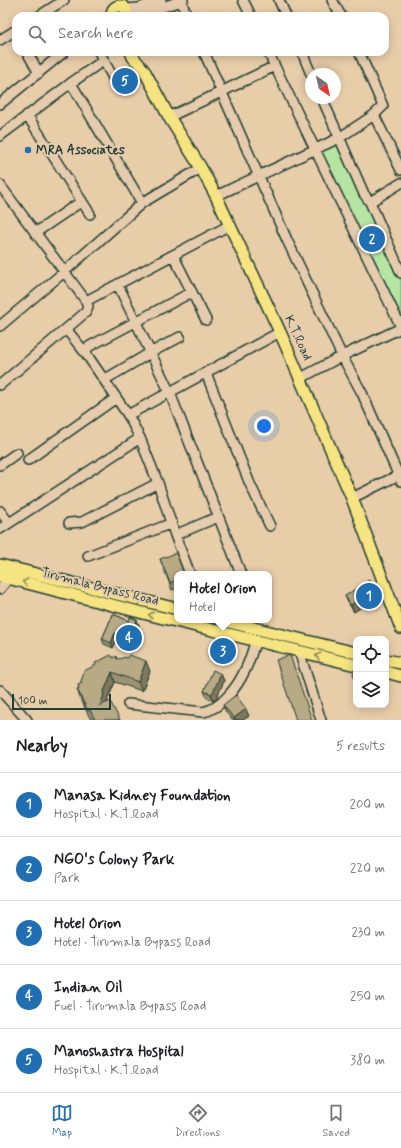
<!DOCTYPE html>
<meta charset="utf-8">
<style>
body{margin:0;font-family:Mynerve,sans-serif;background:#f2f2f2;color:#202124}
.controls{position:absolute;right:12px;bottom:12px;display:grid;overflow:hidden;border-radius:8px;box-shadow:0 2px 10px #0003}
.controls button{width:36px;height:36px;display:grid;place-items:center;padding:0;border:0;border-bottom:1px solid #e0e0e0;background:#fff;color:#202124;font:20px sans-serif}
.compass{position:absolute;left:305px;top:68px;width:36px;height:36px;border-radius:50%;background:#fff;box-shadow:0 2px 10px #0003;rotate:146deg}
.scale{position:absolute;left:12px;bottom:10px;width:99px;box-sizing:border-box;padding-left:4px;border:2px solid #1f3d34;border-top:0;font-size:11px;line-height:14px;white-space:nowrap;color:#1f3d34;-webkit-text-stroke:3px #e6ccad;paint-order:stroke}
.you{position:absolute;left:264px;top:426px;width:14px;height:14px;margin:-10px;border:3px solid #fff;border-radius:50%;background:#1a73e8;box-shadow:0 0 0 6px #1a73e833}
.badge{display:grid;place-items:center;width:26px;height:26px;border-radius:50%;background:#1f6fb2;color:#fff;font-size:13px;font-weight:700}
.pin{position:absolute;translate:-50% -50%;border:2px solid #fff;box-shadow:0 1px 4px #0006}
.popup{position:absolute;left:174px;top:571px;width:98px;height:52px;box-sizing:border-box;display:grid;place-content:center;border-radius:8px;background:#fff;filter:drop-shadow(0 1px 3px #0005);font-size:13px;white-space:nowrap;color:#757577}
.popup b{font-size:15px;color:#202124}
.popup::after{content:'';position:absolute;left:50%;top:100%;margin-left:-8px;border:8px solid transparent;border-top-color:#fff}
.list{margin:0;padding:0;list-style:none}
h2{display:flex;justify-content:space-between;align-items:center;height:52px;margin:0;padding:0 16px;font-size:17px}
h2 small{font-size:13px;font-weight:400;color:#757577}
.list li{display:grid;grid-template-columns:26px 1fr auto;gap:12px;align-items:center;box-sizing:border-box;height:64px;padding:0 16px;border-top:1px solid #e0e0e0}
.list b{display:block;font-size:15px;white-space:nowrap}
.list p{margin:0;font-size:13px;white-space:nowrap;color:#757577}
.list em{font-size:13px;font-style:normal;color:#757577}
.icon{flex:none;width:22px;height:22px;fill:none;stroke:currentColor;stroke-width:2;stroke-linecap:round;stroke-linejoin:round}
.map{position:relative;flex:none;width:401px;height:720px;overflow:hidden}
.search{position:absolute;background:#fff;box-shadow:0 2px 10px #0003;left:12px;right:12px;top:12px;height:44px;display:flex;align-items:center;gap:10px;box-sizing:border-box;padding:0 14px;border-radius:12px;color:#757577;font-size:15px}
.sheet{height:372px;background:#fff}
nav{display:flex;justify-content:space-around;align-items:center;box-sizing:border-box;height:56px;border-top:1px solid #e0e0e0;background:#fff;font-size:11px;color:#757577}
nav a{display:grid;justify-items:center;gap:2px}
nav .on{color:#1f6fb2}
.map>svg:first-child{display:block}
.green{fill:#b6e4a3;stroke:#6a906c}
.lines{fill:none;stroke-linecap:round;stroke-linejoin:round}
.minor-casing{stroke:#1f3d34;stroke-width:12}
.major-casing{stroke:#1f3d34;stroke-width:14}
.minor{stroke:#e6ccad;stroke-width:9}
.major{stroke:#f6e381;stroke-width:11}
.wall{fill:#9d9272;stroke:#1f3d34}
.shaded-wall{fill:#80775c;stroke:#1f3d34}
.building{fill:#b7aa84;stroke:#1f3d34}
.oneway{stroke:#8a905a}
.poi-dot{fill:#1f6fb2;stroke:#e6ccad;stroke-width:1.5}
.labels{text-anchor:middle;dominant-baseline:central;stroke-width:4;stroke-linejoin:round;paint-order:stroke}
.poi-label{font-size:13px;font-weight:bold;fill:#1f3d34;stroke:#e6ccad;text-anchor:start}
.street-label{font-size:13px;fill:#1f3d34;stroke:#e6ccad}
</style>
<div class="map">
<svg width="401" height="720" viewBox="0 0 401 720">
<rect width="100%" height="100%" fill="#e8cda9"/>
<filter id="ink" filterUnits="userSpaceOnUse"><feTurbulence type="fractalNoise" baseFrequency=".025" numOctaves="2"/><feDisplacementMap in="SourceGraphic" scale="8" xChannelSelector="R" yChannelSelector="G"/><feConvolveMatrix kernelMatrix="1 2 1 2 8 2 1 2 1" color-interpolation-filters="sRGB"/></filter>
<g filter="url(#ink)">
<path class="green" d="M340,137L401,276V327L316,149Z"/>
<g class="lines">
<defs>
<path id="minor" d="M243,0L251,16
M279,0L286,16
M332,0L341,16
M181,1L187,16
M126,9L139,8L161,0
M39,16L64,0
M138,16L183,0
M0,40L16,30
M27,52L39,73
M99,52L116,83
M204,52L287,240L342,356L362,393L401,481
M268,52L401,327
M302,52L311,74
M359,52L383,106L374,115L401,170
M71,83L104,60
M322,98L364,194L370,202L401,183
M0,104L64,52
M27,115L90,214
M169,117L275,66
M0,136L71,83L142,203
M0,185L86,301L88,306L86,312L0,385
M216,196L339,138L374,115
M370,202L401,273
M35,233L82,201
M173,255L206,320
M118,285L170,393L241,574
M86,301L230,225
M0,326L64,272L142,203L201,168
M66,329L87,355
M206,373L250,484L270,526
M301,378L342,356L401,328
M104,380L150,353L180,337
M128,415L280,332
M140,438L158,483L175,535L218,517
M28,460L116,398
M0,465L17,453
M352,498L401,474
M0,511L9,523
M69,523L82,522L158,483
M0,529L140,438L128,415L87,355L86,349L90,346L192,292
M175,535L190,574
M88,556L172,523
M0,589L9,578L10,573
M299,651L321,720
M0,690L27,720
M128,704L203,712C221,709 238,686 245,670C250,661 252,650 256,641"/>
<path id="major" d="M112,16C111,3 128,2 127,16
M131,52L133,57L145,72L169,117L201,168L216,196L280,332L352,498L401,628
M0,565L177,609
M0,576L151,615L356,665
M221,620L356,653
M386,660L401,663
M386,672L401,676"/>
</defs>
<use href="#minor" class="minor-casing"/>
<use href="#major" class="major-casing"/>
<use href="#minor" class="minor"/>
<use href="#major" class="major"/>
</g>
<path class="wall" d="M136,71L138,75L130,80V81L121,86L119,81L120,78Z
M160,559L177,574V588L172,590Z
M375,589L378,596L354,612L348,603L345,596Z
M113,614L139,625L132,644L117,639L113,648L104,644L102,639Z
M228,641L229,645L224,656L216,652L214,648Z
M113,658L150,671L142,691L115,682L107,701L120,720H94L93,719L91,720L80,698L77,689L79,688L78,685L82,684L81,681Z
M221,674L224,681L216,699L213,701L207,698L204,691Z
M223,705L249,716L243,720H232L226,712Z"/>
<path class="shaded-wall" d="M375,589L378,596L354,612L351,605Z
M137,620L139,625L132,644L130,639Z
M115,633L117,639L113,648L111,643Z
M228,641L229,645L224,656L222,652Z
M146,661L150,671L142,691L138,682Z
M112,672L115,682L107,701L108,703L100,706L103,694Z
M221,674L224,681L216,699L213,701L211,694Z
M246,709L249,716L243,720H235L234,718Z"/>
<path class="building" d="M133,65L136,71L128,75L129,76L119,81L120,78L119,75L125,72L124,70Z
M176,553L184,574H177V580L170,583L160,559Z
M369,580L375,589L351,605L345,596Z
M113,614L129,621L130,617L137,620L130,639L115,633L111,643L102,639Z
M219,637L228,641L222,652L214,648Z
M111,655L113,658L116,656L117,659L123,658L124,657L127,658L129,655L146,661L138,682L112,672L103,694H104L100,706L110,701L120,720H95L90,710L88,711L77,689L79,688L78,685L82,683L81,681L84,673V671L96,665L95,663Z
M290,655L312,720H296L276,660Z
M213,670L221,674L213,692L211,694L204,691Z
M356,672V682L353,673Z
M236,695L246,709L234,718L223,705Z"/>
<defs><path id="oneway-chevron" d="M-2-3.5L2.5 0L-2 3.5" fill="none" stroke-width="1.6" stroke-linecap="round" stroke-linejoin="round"/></defs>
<g class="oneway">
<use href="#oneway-chevron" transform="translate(25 582) rotate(-166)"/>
<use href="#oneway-chevron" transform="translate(151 615) rotate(-166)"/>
<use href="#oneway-chevron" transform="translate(318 656) rotate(-166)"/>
</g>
</g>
<circle class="poi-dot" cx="28" cy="150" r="4"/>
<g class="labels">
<g class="poi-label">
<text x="36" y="150">MRA Associates</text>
</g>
<g class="street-label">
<text transform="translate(298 338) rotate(65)">K.T.Road</text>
<text transform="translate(100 587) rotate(14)">Tirumala Bypass Road</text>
</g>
</g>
</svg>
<div class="controls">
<button><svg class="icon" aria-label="locate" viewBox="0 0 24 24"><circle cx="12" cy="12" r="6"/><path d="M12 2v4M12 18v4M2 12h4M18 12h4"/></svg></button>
<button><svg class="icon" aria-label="layers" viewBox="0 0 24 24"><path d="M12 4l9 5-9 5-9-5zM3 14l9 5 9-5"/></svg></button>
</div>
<svg class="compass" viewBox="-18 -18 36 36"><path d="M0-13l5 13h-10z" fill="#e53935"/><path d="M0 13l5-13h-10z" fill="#757577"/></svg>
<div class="scale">100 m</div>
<div class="you"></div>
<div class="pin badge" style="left:369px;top:596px">1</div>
<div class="pin badge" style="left:372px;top:239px">2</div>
<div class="pin badge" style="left:223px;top:651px">3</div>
<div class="popup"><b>Hotel Orion</b>Hotel</div>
<div class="pin badge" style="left:129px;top:638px">4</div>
<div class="pin badge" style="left:125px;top:81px">5</div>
<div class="search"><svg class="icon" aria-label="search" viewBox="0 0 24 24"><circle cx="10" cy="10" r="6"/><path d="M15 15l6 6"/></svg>Search here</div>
</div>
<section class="sheet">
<h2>Nearby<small>5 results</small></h2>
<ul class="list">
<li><span class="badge">1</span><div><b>Manasa Kidney Foundation</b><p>Hospital · K.T.Road</p></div><em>200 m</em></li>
<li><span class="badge">2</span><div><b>NGO's Colony Park</b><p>Park</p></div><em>220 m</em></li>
<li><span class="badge">3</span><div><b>Hotel Orion</b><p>Hotel · Tirumala Bypass Road</p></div><em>230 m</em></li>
<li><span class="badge">4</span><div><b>Indian Oil</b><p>Fuel · Tirumala Bypass Road</p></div><em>250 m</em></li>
<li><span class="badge">5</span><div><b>Manoshastra Hospital</b><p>Hospital · K.T.Road</p></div><em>380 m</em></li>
</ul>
</section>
<nav>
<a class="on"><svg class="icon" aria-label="map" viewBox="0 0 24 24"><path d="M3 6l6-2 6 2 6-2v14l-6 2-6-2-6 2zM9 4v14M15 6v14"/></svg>Map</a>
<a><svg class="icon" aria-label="directions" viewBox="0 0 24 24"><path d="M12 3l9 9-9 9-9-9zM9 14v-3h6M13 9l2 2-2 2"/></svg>Directions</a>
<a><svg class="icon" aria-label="saved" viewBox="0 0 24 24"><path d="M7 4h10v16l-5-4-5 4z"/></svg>Saved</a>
</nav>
